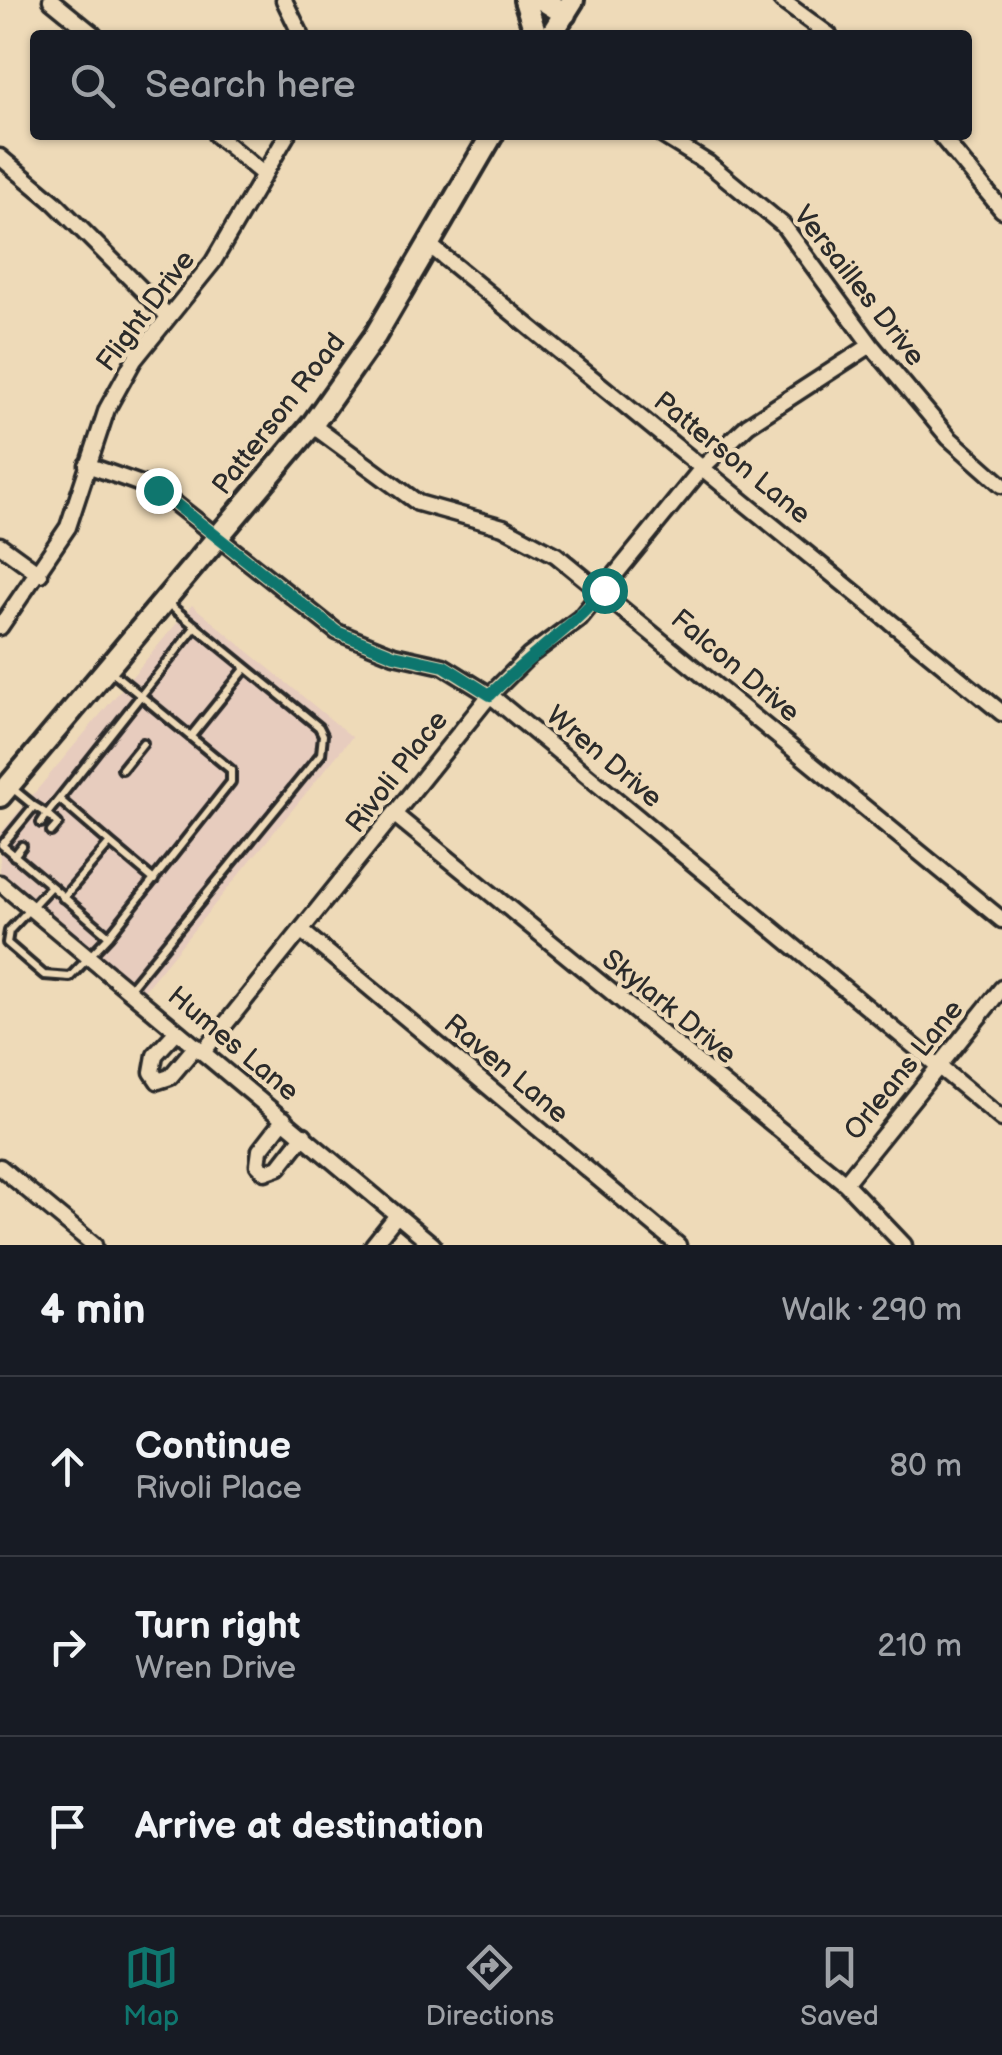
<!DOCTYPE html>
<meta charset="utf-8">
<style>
body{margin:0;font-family:"Balsamiq Sans",sans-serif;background:#242831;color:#f1f3f6}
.stop{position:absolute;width:30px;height:30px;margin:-22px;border:8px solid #0f766e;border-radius:50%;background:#fff}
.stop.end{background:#0f766e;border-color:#fff;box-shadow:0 2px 10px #0008}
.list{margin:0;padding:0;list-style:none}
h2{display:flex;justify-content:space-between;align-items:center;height:130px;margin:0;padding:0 40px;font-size:42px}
h2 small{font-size:32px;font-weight:400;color:#9ea1a6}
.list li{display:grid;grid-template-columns:65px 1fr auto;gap:30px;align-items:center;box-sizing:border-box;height:180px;padding:0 40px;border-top:2px solid #363941}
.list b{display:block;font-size:38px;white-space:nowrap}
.list p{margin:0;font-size:32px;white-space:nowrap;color:#9ea1a6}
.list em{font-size:32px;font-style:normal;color:#9ea1a6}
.icon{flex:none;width:55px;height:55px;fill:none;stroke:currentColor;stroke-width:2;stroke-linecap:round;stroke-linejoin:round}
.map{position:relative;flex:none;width:1002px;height:1245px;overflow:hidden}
.search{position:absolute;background:#171b24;box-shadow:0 2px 8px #0004;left:30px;right:30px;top:30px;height:110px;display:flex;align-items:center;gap:25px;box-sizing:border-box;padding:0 35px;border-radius:10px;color:#9ea1a6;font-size:38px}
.sheet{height:670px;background:#171b24}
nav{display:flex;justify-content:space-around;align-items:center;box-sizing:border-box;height:140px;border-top:2px solid #363941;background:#171b24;font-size:28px;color:#9ea1a6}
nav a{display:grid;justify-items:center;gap:5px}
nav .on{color:#0f766e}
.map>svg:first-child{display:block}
.built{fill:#e7ccbe}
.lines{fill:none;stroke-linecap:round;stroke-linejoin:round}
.lane-casing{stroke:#2b2b2b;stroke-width:14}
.street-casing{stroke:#2b2b2b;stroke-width:21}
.secondary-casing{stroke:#2b2b2b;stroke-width:28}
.lane{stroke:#eedab8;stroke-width:6}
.street{stroke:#eedab8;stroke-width:14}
.secondary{stroke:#eedab8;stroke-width:20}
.route{stroke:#0f766e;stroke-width:12}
.labels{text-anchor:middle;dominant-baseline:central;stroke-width:9;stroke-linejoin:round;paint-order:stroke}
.street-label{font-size:28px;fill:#2b2b2b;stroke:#eedab8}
</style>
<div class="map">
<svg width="1002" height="1245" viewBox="0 0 1002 1245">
<rect width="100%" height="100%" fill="#eedab8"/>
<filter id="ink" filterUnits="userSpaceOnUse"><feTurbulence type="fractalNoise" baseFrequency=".01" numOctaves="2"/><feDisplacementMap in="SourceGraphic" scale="20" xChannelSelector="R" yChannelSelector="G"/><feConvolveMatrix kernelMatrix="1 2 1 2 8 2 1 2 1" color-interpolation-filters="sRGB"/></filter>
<g filter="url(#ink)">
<path class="built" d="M192,605L352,737L142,993L0,872V834Z"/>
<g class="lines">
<defs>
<path id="lane" d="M191,736L246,668
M122,769L143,743
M12,788L34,806L2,845L51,886L9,931L7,943L44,975L70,977L109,936L231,782V770L112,672
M59,799L110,843L63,898
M34,806L47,814L196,626
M41,823L47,814L58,824L51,832
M110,843L154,880
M14,856L22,846
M51,886L109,936
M129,989L321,754L323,735L319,727L167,603"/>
<path id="street" d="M51,0L94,35
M284,0L301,35
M781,0L829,35
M216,135L263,174
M662,135L709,164L783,225L871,345L949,438L1002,485
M940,135L1002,210
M0,157L55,203L168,316
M428,244L1002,713
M312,425L418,503L503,527L556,555L1002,920
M87,465L158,490L337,632L394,655L443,666L490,695L1002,1119
M0,545L40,574
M0,627L68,527L107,409L134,360L213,262L287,135
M395,815L845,1183L904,1245
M0,883L433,1245
M303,932L678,1245
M177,1031L155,1055L152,1072L158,1081L170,1077L196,1046
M203,1052L490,695L529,656L580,618L703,467L748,425L871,345
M284,1119L260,1150L258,1165L265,1172L279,1167L304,1135
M0,1167L94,1245
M845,1183L1002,988
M373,1245L397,1215"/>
<path id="secondary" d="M525,0L536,35
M543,0L565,14
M551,35L573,0
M0,796L312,425L375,336L492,135"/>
</defs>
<use href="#lane" class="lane-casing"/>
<use href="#street" class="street-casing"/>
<use href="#secondary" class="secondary-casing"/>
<use href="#lane" class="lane"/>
<use href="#street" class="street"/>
<use href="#secondary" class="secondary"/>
</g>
</g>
<g class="lines" filter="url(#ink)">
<path class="route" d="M158,490L337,632L394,655L444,666L490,695C526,658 570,630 604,590"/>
</g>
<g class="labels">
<g class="street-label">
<text transform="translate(859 286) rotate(52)">Versailles Drive</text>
<text transform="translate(146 311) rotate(-53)">Flight Drive</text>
<text transform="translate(279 414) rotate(-52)">Patterson Road</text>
<text transform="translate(732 458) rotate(39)">Patterson Lane</text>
<text transform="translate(735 666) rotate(40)">Falcon Drive</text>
<text transform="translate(604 757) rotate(40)">Wren Drive</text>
<text transform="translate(397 772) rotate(-52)">Rivoli Place</text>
<text transform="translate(669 1007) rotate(39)">Skylark Drive</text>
<text transform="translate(233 1044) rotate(40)">Humes Lane</text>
<text transform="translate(506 1069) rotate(40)">Raven Lane</text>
<text transform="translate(904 1070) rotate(-51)">Orleans Lane</text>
</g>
</g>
</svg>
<div class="stop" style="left:604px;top:590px"></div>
<div class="stop end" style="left:158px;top:490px"></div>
<div class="search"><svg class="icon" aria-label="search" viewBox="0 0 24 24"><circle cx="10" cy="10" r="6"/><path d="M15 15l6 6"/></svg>Search here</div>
</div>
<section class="sheet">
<h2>4 min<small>Walk · 290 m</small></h2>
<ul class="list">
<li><svg class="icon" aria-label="ahead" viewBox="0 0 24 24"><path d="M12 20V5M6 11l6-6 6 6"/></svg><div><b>Continue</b><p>Rivoli Place</p></div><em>80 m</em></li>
<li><svg class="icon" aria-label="right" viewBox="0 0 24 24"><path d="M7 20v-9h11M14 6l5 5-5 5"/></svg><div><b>Turn right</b><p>Wren Drive</p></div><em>210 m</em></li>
<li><svg class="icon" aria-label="arrive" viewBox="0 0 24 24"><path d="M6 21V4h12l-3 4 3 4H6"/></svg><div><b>Arrive at destination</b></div></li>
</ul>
</section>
<nav>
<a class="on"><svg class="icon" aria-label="map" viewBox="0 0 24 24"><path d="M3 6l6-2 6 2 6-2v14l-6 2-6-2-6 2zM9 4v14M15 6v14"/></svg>Map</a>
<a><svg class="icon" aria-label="directions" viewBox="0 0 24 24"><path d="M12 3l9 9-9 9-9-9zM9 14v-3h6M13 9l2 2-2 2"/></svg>Directions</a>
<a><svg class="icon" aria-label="saved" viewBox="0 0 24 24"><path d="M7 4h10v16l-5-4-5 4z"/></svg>Saved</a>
</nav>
